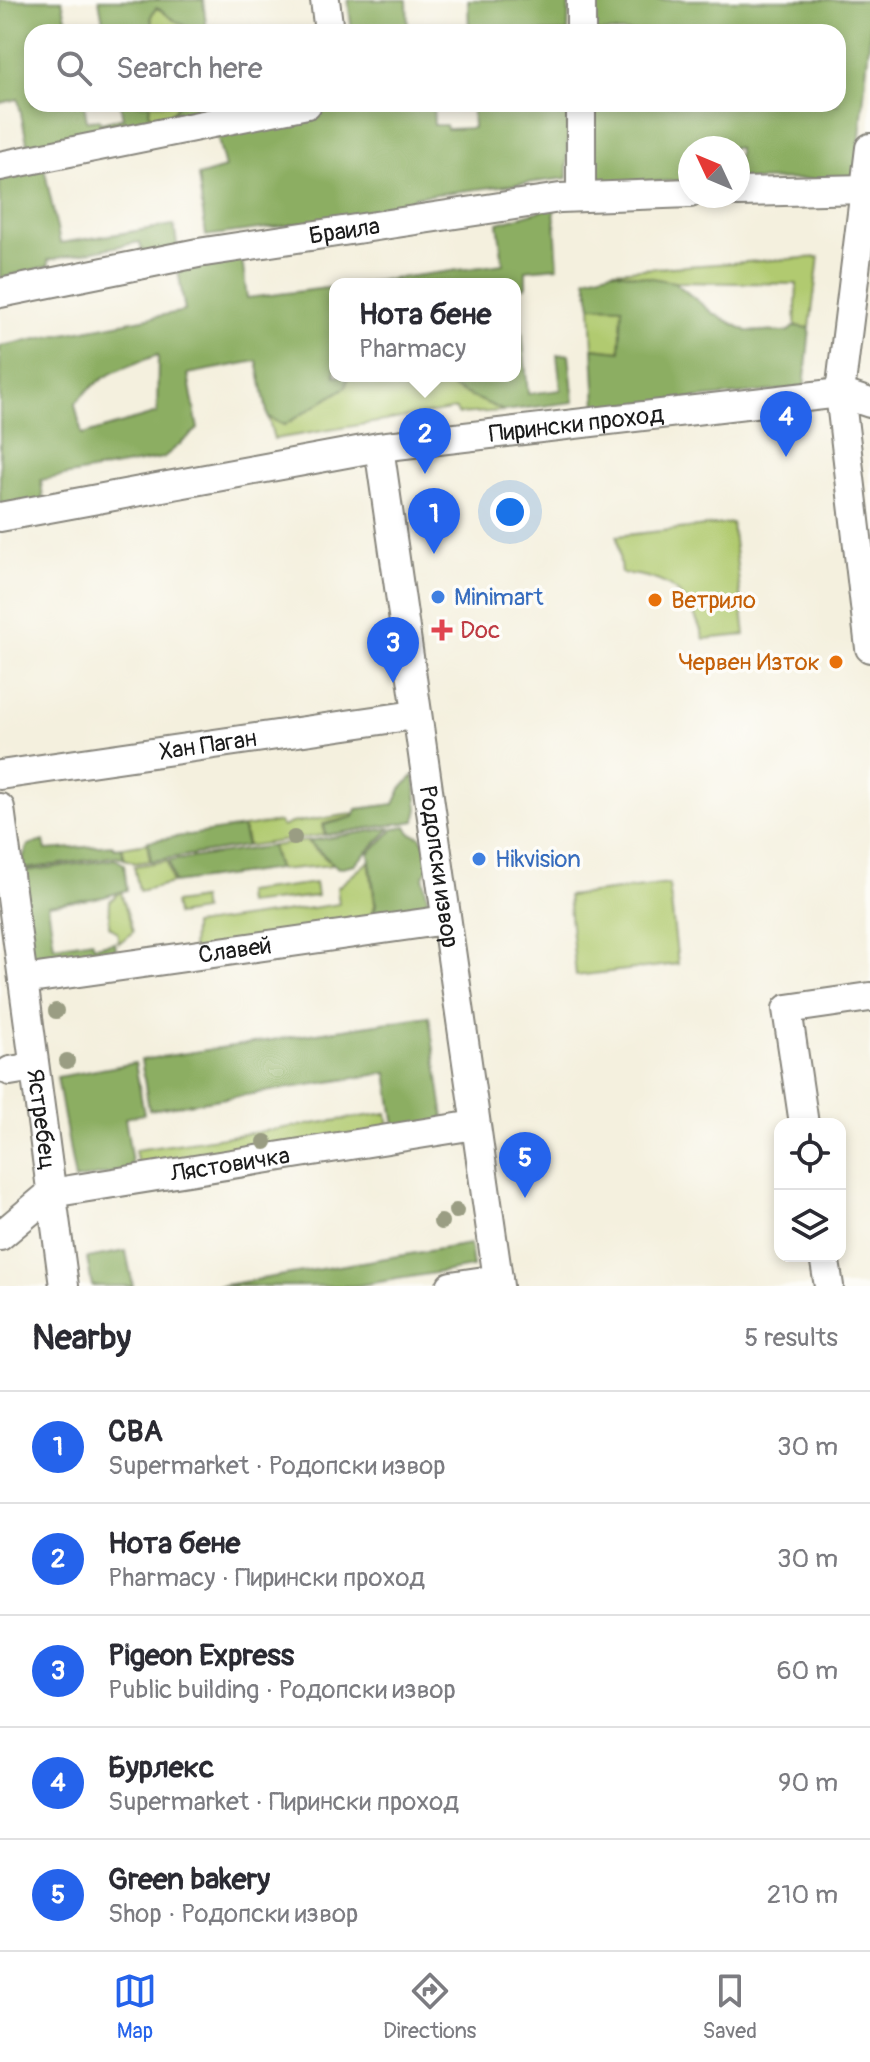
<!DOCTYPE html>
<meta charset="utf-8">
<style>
body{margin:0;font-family:Pangolin,sans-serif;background:#f7f7f7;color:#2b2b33}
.controls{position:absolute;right:24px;bottom:24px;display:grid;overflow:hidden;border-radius:16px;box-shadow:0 4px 12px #0003}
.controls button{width:72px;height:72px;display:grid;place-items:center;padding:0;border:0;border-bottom:2px solid #e1e1e2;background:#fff;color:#2b2b33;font:40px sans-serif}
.compass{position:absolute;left:678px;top:136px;width:72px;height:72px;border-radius:50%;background:#fff;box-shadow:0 4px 12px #0003;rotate:314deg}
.you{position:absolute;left:510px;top:512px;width:28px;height:28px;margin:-20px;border:6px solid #fff;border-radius:50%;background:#1a73e8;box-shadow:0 0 0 12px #1a73e833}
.badge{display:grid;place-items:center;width:52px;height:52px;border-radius:50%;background:#2563eb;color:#fff;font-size:26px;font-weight:700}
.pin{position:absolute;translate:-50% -66px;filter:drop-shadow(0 2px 4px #0008)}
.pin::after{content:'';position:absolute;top:42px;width:28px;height:24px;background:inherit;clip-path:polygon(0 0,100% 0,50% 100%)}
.popup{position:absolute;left:329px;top:278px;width:192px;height:104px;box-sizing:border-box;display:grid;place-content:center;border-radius:16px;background:#fff;filter:drop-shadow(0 2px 6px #0005);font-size:26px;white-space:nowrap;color:#7c7c81}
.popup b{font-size:30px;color:#2b2b33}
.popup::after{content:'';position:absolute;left:50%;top:100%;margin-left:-16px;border:16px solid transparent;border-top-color:#fff}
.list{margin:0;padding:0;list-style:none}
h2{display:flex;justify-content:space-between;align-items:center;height:104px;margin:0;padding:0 32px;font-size:34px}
h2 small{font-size:26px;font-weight:400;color:#7c7c81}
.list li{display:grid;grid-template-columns:52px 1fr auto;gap:24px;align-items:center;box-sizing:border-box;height:112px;padding:0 32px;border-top:2px solid #e1e1e2}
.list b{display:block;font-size:30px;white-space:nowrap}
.list p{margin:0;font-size:26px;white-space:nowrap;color:#7c7c81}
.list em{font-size:26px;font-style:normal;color:#7c7c81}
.icon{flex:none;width:44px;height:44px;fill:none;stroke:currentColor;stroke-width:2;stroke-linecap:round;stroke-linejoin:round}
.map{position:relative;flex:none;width:870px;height:1286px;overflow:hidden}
.search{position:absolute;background:#fff;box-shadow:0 4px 12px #0003;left:24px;right:24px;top:24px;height:88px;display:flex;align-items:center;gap:20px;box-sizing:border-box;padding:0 28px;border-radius:24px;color:#7c7c81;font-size:30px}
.sheet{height:664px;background:#fff}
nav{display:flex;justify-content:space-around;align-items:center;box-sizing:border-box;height:112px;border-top:2px solid #e1e1e2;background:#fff;font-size:22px;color:#7c7c81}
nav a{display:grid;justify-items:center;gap:4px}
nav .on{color:#2563eb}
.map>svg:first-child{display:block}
.green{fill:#b1ca70;stroke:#667346;stroke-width:2}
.forest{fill:#8cae62;stroke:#54653f;stroke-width:2;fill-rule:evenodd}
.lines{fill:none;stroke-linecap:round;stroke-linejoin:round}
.minor-casing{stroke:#88867d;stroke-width:32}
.minor{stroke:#fff;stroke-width:28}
.tree{fill:#9a9d83}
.shop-dot{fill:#3f7fe0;stroke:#fdfcf7;stroke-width:3}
.food-dot{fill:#e8710a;stroke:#fdfcf7;stroke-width:3}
.health-dot{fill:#e0444e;stroke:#fdfcf7;stroke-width:3}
.labels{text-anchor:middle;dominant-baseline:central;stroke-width:7;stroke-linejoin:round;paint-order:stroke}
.street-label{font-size:24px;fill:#1c1c1c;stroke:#fdfcf7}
.shop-label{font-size:24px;fill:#366cbe;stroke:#fdfcf7;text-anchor:start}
.food-label{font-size:24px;fill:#c56008;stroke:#fdfcf7;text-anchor:start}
.health-label{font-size:24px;fill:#be3a42;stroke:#fdfcf7;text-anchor:start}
</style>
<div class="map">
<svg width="870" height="1286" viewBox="0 0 870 1286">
<rect width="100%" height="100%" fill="#fdfcf7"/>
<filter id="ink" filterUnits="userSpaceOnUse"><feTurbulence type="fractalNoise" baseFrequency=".0125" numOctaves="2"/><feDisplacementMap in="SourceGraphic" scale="16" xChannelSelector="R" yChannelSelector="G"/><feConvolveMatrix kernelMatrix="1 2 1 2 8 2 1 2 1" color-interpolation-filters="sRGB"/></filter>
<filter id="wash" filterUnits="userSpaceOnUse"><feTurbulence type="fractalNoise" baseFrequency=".006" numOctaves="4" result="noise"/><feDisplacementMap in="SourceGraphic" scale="32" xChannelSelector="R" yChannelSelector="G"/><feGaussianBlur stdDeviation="1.8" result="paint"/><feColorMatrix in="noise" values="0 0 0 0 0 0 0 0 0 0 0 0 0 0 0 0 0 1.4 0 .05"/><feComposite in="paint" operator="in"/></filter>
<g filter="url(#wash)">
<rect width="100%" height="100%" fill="#f4f0de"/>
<path class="green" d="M156,8C165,10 165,15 173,19C181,24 189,26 197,32H153L151,16Z
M150,104H179L167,119L154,121L149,113Z
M819,257L810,328L795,326L797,284L672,282L612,271Z
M591,306H622L643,318L621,351L593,348Z
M348,376H449L454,388L504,411L458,414L456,409L274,439L268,417L284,425L346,387Z
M732,523L745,635L704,639C689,593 670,577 621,573L617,536Z
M353,814V817L323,824L324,835L248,846L243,827L279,822L282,827L291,823Z
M306,841L333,865L279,870L272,846Z
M147,843L150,861L135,863L125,859L122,847Z
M167,861L172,883L139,891L134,866Z
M369,861L375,905L366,929L192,954L193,925L339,904L337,888Z
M315,883L317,896L246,904L245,892Z
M669,884L678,964L576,976L568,896Z
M121,891C124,906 130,918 133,932L119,943L117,932L109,926L110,901Z
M201,899L203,911L176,915L174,903Z
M387,1113L390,1132L139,1171L135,1150Z"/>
<path class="forest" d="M0,0H62L69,32H32V104H84L87,121L99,119L100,123L123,118L120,104H150L149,113L154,120L167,119L179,104H195L197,115L29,152L18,99L0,103V72L2,71Z
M99,0H203L207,32C197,32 183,25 174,20C165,16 165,10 156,8L151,16L153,32H105Z
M348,0H407L408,32H352Z
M468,0H569L568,32H469Z
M594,0H870V33L856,179L738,180V148H690V181L589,182L591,104H838V32H593Z
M327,104H433L434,125H446L447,129L473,128L472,104H568L567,178L413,197V209L206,236L198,176L225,168L216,131L319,111Z
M44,167L60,243L174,225L178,250L143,257L140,242L48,260L49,266L0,278V176Z
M554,207L558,267L526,270V287L518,288L528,394L561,390L557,355L569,354L574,402L504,411L453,388L449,376H515V284H354L503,264L498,223Z
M242,258L247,298L335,287V376H348L346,387L284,425L268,417L257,361L188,374L198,429L163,458L41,480L43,499L0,509V346L185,311L178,270ZM158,355L157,413L82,435L75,404C99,374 123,368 158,355Z
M612,271L674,282L714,314L747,331L787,332L795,326L810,328L804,388L596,408L593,348L620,351L622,307L591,306L586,278Z
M414,775L418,809L415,821L326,835L324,825L354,817L357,809L394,804L401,789Z
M406,826L410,833L420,836L434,859L423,876L429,905L403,912L406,924L367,929L376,905L369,853L395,828Z
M242,827L247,846L151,861L148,841Z
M391,828L355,864L338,868L308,841Z
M44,841L46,850L112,845L115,848L121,847L124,859L117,856L18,870L28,845Z
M271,846L278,869L174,883L169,861Z
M115,859L124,864L127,890L103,897L48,905L54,946L92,940L94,946L115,942L116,949L102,962L32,972L18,872Z
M429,1016L445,1125L396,1133L387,1073L149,1110L141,1060Z
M135,1063L144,1114L125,1118L133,1169L75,1180L57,1077Z
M470,1244L473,1267L354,1286H218Z
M126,1251L133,1286H92L87,1258Z"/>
</g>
<g filter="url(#ink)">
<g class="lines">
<defs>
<g id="minor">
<path d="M325,0L329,32"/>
<path d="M581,32V0"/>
<path d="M870,148L840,393L870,648"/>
<path d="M0,166L307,104"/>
<path d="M738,192L866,189"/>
<path d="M581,195V104"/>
<path id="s1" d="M0,293L198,253L560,198L690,193"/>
<path id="s2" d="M379,447L499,1286"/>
<path id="s3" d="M0,517L379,447L840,393L870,403"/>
<path id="s4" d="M0,775L415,715"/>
<path id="s5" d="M0,808L64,1286"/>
<path id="s6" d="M23,980L446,920"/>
<path d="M10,1071L34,1067"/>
<path d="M804,1124L787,1009L870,997"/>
<path id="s7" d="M0,1236L51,1193L475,1125"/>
<path d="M824,1256L829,1286"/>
<path d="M451,1286L498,1279"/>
</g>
</defs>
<use href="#minor" class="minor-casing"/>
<use href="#minor" class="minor"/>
</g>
<g class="tree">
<circle cx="294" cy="838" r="8"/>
<circle cx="56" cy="1011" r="8"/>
<circle cx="67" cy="1061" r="8"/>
<circle cx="265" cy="1142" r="8"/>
<circle cx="456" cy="1211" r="8"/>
<circle cx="441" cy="1222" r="8"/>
</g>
</g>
<g class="shop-dot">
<circle cx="438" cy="597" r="8"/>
<circle cx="479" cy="859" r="8"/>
</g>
<g class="food-dot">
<circle cx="655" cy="600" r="8"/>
<circle cx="836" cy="662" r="8"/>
</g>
<path class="health-dot" d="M438 618h8v8h8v8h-8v8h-8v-8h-8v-8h8z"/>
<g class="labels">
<g class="street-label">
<text stroke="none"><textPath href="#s1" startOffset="350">Браила</textPath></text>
<text stroke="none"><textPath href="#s3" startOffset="584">Пирински проход</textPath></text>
<text stroke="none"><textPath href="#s4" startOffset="210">Хан Паган</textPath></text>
<text stroke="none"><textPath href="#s2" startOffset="424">Родопски извор</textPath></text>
<text stroke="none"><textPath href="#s6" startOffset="214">Славей</textPath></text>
<text stroke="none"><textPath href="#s5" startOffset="314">Ястребец</textPath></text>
<text stroke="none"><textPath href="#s7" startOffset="248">Лястовичка</textPath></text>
</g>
<g class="shop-label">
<text x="454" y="597">Minimart</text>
<text x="495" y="859">Hikvision</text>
</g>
<g class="food-label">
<text x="671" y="600">Ветрило</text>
<text x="820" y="662" text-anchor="end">Червен Изток</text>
</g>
<g class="health-label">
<text x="460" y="630">Doc</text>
</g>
</g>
</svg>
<div class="controls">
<button><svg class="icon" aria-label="locate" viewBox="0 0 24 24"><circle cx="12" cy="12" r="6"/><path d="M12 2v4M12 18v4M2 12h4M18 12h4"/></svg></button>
<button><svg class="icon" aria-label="layers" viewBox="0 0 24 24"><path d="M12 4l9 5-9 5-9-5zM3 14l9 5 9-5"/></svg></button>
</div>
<svg class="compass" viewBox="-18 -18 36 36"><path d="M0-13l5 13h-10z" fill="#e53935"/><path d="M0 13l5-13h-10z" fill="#7c7c81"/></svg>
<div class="you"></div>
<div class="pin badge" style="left:434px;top:554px">1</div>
<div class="pin badge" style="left:425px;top:474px">2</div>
<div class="popup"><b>Нота бене</b>Pharmacy</div>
<div class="pin badge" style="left:393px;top:683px">3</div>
<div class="pin badge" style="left:786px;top:457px">4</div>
<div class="pin badge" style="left:525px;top:1198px">5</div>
<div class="search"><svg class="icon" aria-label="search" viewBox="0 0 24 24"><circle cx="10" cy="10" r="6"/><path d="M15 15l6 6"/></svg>Search here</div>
</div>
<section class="sheet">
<h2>Nearby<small>5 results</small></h2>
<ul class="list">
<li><span class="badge">1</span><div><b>CBA</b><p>Supermarket · Родопски извор</p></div><em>30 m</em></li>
<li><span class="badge">2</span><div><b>Нота бене</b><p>Pharmacy · Пирински проход</p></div><em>30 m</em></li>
<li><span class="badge">3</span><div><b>Pigeon Express</b><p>Public building · Родопски извор</p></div><em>60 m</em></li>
<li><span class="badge">4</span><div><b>Бурлекс</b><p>Supermarket · Пирински проход</p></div><em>90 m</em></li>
<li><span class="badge">5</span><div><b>Green bakery</b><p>Shop · Родопски извор</p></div><em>210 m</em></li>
</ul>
</section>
<nav>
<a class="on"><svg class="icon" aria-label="map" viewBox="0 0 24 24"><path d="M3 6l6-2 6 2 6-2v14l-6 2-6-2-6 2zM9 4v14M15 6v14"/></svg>Map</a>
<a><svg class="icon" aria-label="directions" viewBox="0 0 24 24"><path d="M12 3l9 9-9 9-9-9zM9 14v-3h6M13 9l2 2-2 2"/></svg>Directions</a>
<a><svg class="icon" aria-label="saved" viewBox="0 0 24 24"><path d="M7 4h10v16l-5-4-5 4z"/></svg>Saved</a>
</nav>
